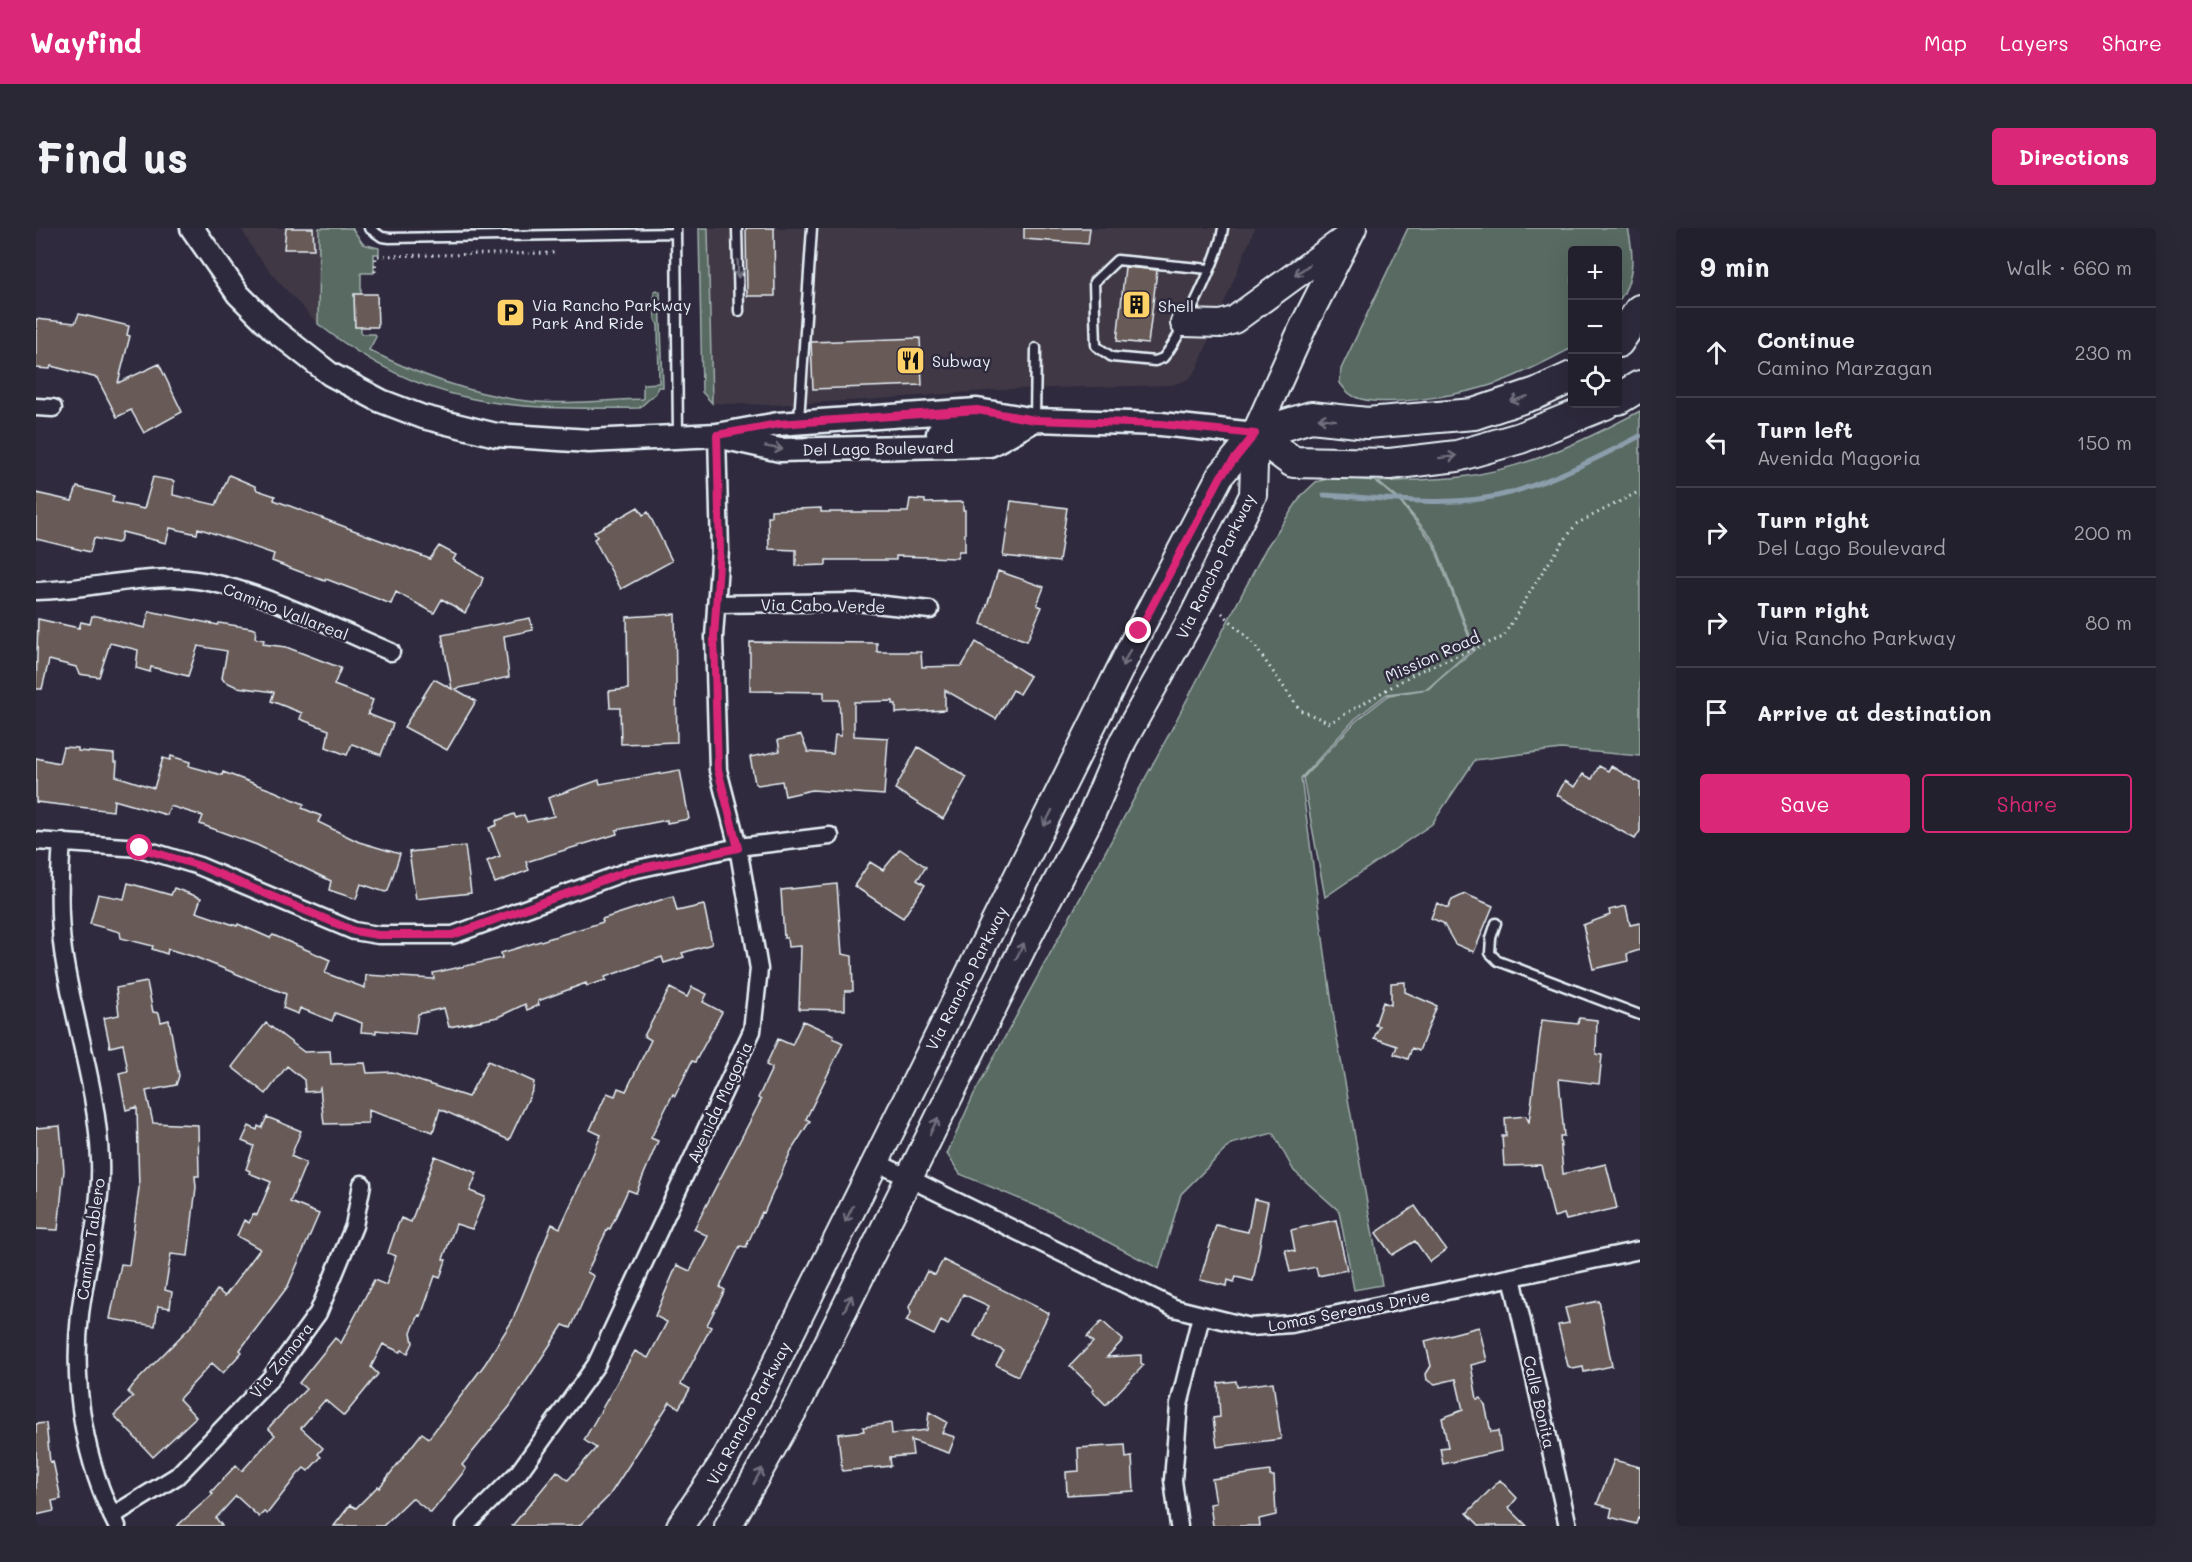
<!DOCTYPE html>
<meta charset="utf-8">
<style>
body{margin:0;font-family:Mali,sans-serif;background:#2b2836;color:#f1f3f6}
.controls{position:absolute;right:18px;top:18px;display:grid;overflow:hidden;border-radius:6px;box-shadow:0 6px 24px #0002}
.controls button{width:54px;height:54px;display:grid;place-items:center;padding:0;border:0;border-bottom:2px solid #403e4a;background:#23202e;color:#f1f3f6;font:30px sans-serif}
.stop{position:absolute;width:18px;height:18px;margin:-14px;border:4px solid #db2777;border-radius:50%;background:#fff}
.stop.end{background:#db2777;border-color:#fff;box-shadow:0 2px 6px #0008}
.list{margin:0;padding:0;list-style:none}
h2{display:flex;justify-content:space-between;align-items:center;height:78px;margin:0;padding:0 24px;font-size:26px}
h2 small{font-size:20px;font-weight:400;color:#a3a3aa}
.list li{display:grid;grid-template-columns:39px 1fr auto;gap:18px;align-items:center;box-sizing:border-box;height:90px;padding:0 24px;border-top:2px solid #403e4a}
.list b{display:block;font-size:22px;white-space:nowrap}
.list p{margin:0;font-size:20px;white-space:nowrap;color:#a3a3aa}
.list em{font-size:20px;font-style:normal;color:#a3a3aa}
.actions{display:flex;gap:12px;padding:18px 24px}
.actions a{flex:1;padding:14px 0;border:2px solid #db2777;border-radius:6px;text-align:center;font-size:21px;color:#db2777}
.actions .main{background:#db2777;color:#fff}
.icon{flex:none;width:33px;height:33px;fill:none;stroke:currentColor;stroke-width:2;stroke-linecap:round;stroke-linejoin:round}
.map{position:relative;flex:none;width:1604px;height:1298px;overflow:hidden;border-radius:6px}
header{display:flex;align-items:center;gap:36px;box-sizing:border-box;height:84px;padding:0 30px;background:#db2777;color:#fff}
header strong{font-size:28px}
nav{display:flex;gap:33px;margin-inline-start:auto;font-size:21px}
.intro{display:flex;align-items:center;justify-content:space-between;box-sizing:border-box;height:144px;padding:0 36px}
h1{margin:0;font-size:42px}
.button{padding:15px 27px;border-radius:6px;background:#db2777;color:#fff;font-size:21px;font-weight:700}
main{display:flex;gap:36px;padding:0 36px}
aside{flex:1;background:#23202e;border-radius:6px;box-shadow:0 6px 24px #0002}
.map>svg:first-child{display:block}
.built{fill:#403845}
.green{fill:#596a62;stroke:#a0aead;stroke-width:1.5}
.lines{fill:none;stroke-linecap:round;stroke-linejoin:round}
.stream{stroke:#8c9dac;stroke-width:5}
.building{fill:#685a57;stroke:#e8f1f8;stroke-width:1.5}
.service-casing{stroke:#e8f1f8;stroke-width:13}
.minor-casing{stroke:#e8f1f8;stroke-width:21}
.secondary-casing{stroke:#e8f1f8;stroke-width:27}
.primary-casing{stroke:#e8f1f8;stroke-width:30}
.motorway-casing{stroke:#e8f1f8;stroke-width:34}
.path{stroke:#e8f1f8;stroke-width:3;stroke-dasharray:1.5 4.5;stroke-linecap:butt}
.service{stroke:#2f2a3d;stroke-width:8}
.minor{stroke:#2f2a3d;stroke-width:16}
.secondary{stroke:#2f2a3d;stroke-width:22}
.primary{stroke:#2f2a3d;stroke-width:26}
.motorway{stroke:#2f2a3d;stroke-width:30}
.oneway{stroke:#70707e}
.route{stroke:#db2777;stroke-width:8}
.labels{text-anchor:middle;dominant-baseline:central;stroke-width:5;stroke-linejoin:round;paint-order:stroke}
.poi-label{font-size:16px;fill:#e8f1f8;stroke:#2f2a3d;text-anchor:start}
.street-label{font-size:16px;fill:#e8f1f8;stroke:#2f2a3d}
</style>
<header>
<strong>Wayfind</strong>
<nav><a>Map</a><a>Layers</a><a>Share</a></nav>
</header>
<div class="intro"><h1>Find us</h1><a class="button">Directions</a></div>
<main>
<div class="map">
<svg width="1604" height="1298" viewBox="0 0 1604 1298">
<rect width="100%" height="100%" fill="#2f2a3d"/>
<filter id="ink" filterUnits="userSpaceOnUse"><feTurbulence type="fractalNoise" baseFrequency=".0167" numOctaves="2"/><feDisplacementMap in="SourceGraphic" scale="12" xChannelSelector="R" yChannelSelector="G"/><feConvolveMatrix kernelMatrix="1 2 1 2 8 2 1 2 1" color-interpolation-filters="sRGB"/></filter>
<g filter="url(#ink)">
<path class="built" d="M205,0H283L282,96L241,52L218,23Z
M672,0H1219L1161,141L1153,151L1136,157L975,161L829,172L733,177L676,175Z"/>
<path class="green" d="M283,0H316L327,16L343,20V26H338V45H325V106H339L340,109L333,122C384,148 434,166 491,173C529,177 569,172 607,171V156L623,155L622,97L619,91L618,63L621,62L624,64L627,159H622L620,165L603,180C472,182 390,180 282,96Z
M663,0H672L676,175L666,164Z
M1372,0H1592C1598,27 1599,52 1582,74V22H1536V120C1511,133 1487,146 1461,155C1430,166 1357,179 1325,171C1315,169 1310,163 1304,155L1305,141Z
M1604,183V528L1525,521L1439,532L1396,596L1289,669L1267,550L1320,493L1353,467L1392,461L1439,421L1398,313L1364,272L1342,254C1370,252 1398,252 1425,249C1489,241 1548,213 1604,183Z
M1298,249L1339,253L1364,274L1397,315L1437,420L1391,461L1351,466L1319,491L1265,550L1300,805L1346,1057L1318,1062L1303,983L1258,943L1237,905L1195,916L1145,966L1123,1041L1017,985L924,946L911,926L938,866L1132,508L1230,320L1266,267L1280,254Z"/>
<g class="lines">
<path class="stream" d="M1288,267C1348,270 1416,281 1474,265C1520,251 1562,230 1604,208"/>
</g>
<path class="building" d="M250,0H277L278,21H248Z
M710,0H738L739,68H711Z
M988,0H1054L1052,16L988,11Z
M1089,39L1121,42L1112,116L1081,113Z
M318,66H341L342,99H319Z
M43,86L93,98L91,107L94,108L82,155L123,136L146,184L108,205L95,182L81,189L61,150L15,138L14,141L0,140V91L39,95Z
M884,110L886,157L777,161L775,114Z
M193,247L219,258L221,262L239,268L238,272L394,331L403,318L420,327L417,332L447,350L445,356L429,385L406,371L398,385L360,364L355,376L290,351L289,353L262,343L236,333L238,326L162,300L161,306L134,300L130,315L86,304L84,314L81,315L58,310L54,324L0,311V265L36,273L41,259L78,268L76,274L108,281L117,249L138,253L137,267L180,277Z
M874,271L889,272V275L927,274V282H929V323H923L921,330L860,328V332H790V337L760,338V322L733,321L732,289H735V282L785,280V284H872Z
M975,273L1031,280L1023,334L967,328Z
M602,279L607,287L612,284L636,333L585,361L558,311L561,309L558,304Z
M962,343L1008,359L1001,377L1006,379L991,413L945,396Z
M113,383L182,397L183,395L215,400L220,402L219,410L228,412L227,416L250,419L305,440L298,457L337,472L332,486L357,496L345,527L316,516L311,527L290,519L293,502L264,491L266,485L235,473L238,464L201,459L188,453L186,450L191,423L162,418L152,448L115,439L114,444L100,440L102,422L74,415L63,449L43,446L40,439L13,432L6,461H0L2,391L43,400L45,394L54,396L56,388H61L109,400Z
M639,386L641,514L585,516L584,480H574L573,463L592,461L591,389Z
M494,390L497,402L468,408L473,449L419,461L440,473L411,522L368,499L398,451L416,461L406,407Z
M714,414L841,415V424H885L886,439L926,438L940,414L994,448L983,466L977,462L960,491L909,462V482L860,485V476H857V473L818,474V508L852,510L848,567L776,562L749,568L746,553L722,557L719,555L714,529L744,523L742,512L765,507L772,524L797,526L799,507L805,508L803,472H788V464L714,463Z
M27,519L42,520V523L78,526V534H81L80,548L118,560L127,530L134,532L135,528L154,534L153,538L186,547L187,544L238,563L268,576L266,580L285,588L282,594L323,614L364,626L352,663L349,664L325,656L320,671L293,662L295,653L221,617L164,596L167,588L134,578L131,587L78,572L77,583L0,574V530L23,535Z
M882,519L931,549L907,591L859,561Z
M1563,538L1572,543L1575,538L1604,555V603L1599,611L1521,567L1529,553L1539,559L1547,546L1556,551Z
M644,542L653,591L631,595V592L580,602L581,606L490,634L493,642L459,655L451,633L464,628L453,600L461,597L460,593L478,586L480,590L488,587L491,594L518,588L512,570L563,552L564,556Z
M429,618L435,665L380,671L373,624Z
M864,621L890,639L881,652L889,657L867,690L818,658L834,634L847,642Z
M92,655L135,667L138,660L165,670L160,684L201,698L202,696L234,710L237,707L294,732L289,745L329,760L330,747L398,751L397,745L466,730L465,725L567,694L566,691L637,668L641,683L668,677L676,716L646,725L648,729L628,735L626,729L569,749L570,752L551,758L550,755L502,773L503,777L491,782L489,776L462,789L413,799L408,780L382,786L379,806L340,802V805L325,804L326,795L299,785L296,793L264,780L262,786L247,780L250,766L159,729L132,721L131,726L116,721L117,718L85,710L84,704L54,696L62,666L88,671Z
M801,656L806,726L816,728L817,763H809V782L763,781L765,718L752,719L751,710H748L745,662Z
M1429,666L1457,678L1438,724L1419,716L1407,695L1395,690L1401,675L1412,680L1416,672Z
M1590,678L1594,697L1604,695V722L1591,726L1592,733L1557,741L1547,697L1574,687L1573,682Z
M111,754L117,784L123,785L125,794L133,792L143,848L140,857L110,863L117,895L162,897L163,948H159L160,959L152,1028L135,1026L129,1062L136,1064L134,1080L122,1078L119,1098L74,1091L85,1036L93,1037L103,960L102,924L101,879L90,882L83,845L92,843L87,816L74,819L68,790L83,787L80,760Z
M1369,754V764L1401,778L1383,823L1376,820L1372,831L1358,826L1361,818L1338,810L1343,798L1339,797L1347,774L1355,777V755Z
M656,759L671,766L667,774L686,784L659,834L656,833L639,868L637,866L615,910L622,913L600,965L592,962L574,1001L572,1000L551,1044L558,1048L535,1100L527,1097L474,1178L426,1237L430,1241L395,1285L376,1270L347,1298H298L314,1277L320,1280L342,1258L343,1260L386,1205L393,1210L449,1136L476,1093L516,996L524,1000L551,941L565,907L554,902L571,865L579,868L582,860L590,863L615,812L608,808L634,760L651,769Z
M1543,790L1561,792L1560,826L1566,827L1563,856L1523,851L1528,908H1524L1527,946L1570,936L1581,980L1530,992L1528,986L1518,989L1505,937L1468,938L1466,908H1470L1469,890L1490,888L1493,894L1506,792L1542,796Z
M767,793L798,807L797,810L807,815L770,891L774,893L755,923L728,985L726,984L710,1019L704,1018L684,1059L689,1062L671,1097L675,1099L645,1156L654,1161L643,1180L634,1174L573,1268L543,1298H476L521,1243L532,1252L560,1220L548,1212L599,1123L612,1130L631,1094L619,1088L641,1037L654,1043L672,1008L658,1001L725,872L722,870L736,840L730,837L742,811L756,817Z
M230,795L268,824L294,823L295,836L329,835L331,845L356,844L432,869L452,833L498,854L497,861L473,912L404,881L397,904L332,882V895L288,896L284,860L282,863L269,864L268,852L251,838L230,866L196,839Z
M231,889L265,903L255,928L270,935L254,974L283,986L252,1058L204,1122L206,1124L187,1145L176,1135L143,1171L160,1189L117,1229L78,1187L97,1169L92,1164L98,1156L157,1096L181,1062L189,1068L224,1021L201,1008L208,992L213,995L217,986L221,987L235,954L213,945L214,943L210,941L218,918L206,913L213,898L221,902L222,898L226,900Z
M24,898L28,942L22,1002L0,1001V900Z
M399,928L441,945L434,963L449,969L436,1001L420,996L407,1031L410,1032L404,1050L399,1048L385,1088L383,1087L375,1104L377,1115L372,1125L366,1122L364,1124L347,1116L335,1139L342,1146L308,1188L289,1172L265,1200L287,1220L282,1226L285,1229L272,1243L268,1240L262,1246L231,1286L228,1284L223,1289L200,1268L180,1290L186,1298H141L177,1266L175,1264L200,1237L206,1243L224,1223L239,1207L233,1201L234,1198L270,1161L263,1155L299,1110L305,1115L338,1052L350,1057L360,1028L352,1025L358,1007L365,990L375,994Z
M1218,971L1232,974L1217,1053L1200,1049L1198,1054L1192,1052L1191,1058L1164,1052L1180,997L1212,1004Z
M1379,978L1410,1022L1394,1034L1379,1013L1356,1027L1340,1005Z
M1300,992L1311,1042L1282,1048L1280,1039L1254,1044L1249,1021L1259,1023L1255,1002Z
M907,1032L1013,1085L982,1148L960,1137L968,1123L938,1108L953,1078L927,1066L912,1097L905,1093L898,1107L870,1093L875,1085L873,1079L891,1043L899,1047Z
M1563,1073L1576,1138L1548,1144L1547,1139L1537,1141L1532,1138L1522,1097L1533,1095L1529,1080Z
M1066,1093L1087,1112L1071,1129L1105,1127V1135L1108,1137L1070,1177L1056,1163L1058,1161L1034,1138L1057,1114L1051,1109Z
M1443,1099L1451,1133L1435,1137L1441,1171L1445,1170L1449,1177L1455,1204L1462,1203L1465,1223L1407,1236L1404,1220L1412,1219L1406,1190L1427,1182L1420,1151L1399,1156L1391,1152L1390,1146L1395,1138L1389,1113Z
M1200,1153L1201,1159L1237,1154L1245,1211L1181,1219L1177,1190L1184,1189L1182,1155Z
M893,1184L911,1194L906,1205L919,1209L913,1225L875,1212L877,1227L854,1229L855,1238L806,1243L802,1206L828,1203L827,1199L855,1195L856,1206L891,1202Z
M10,1195L14,1234L17,1233L25,1271L16,1273L18,1283L0,1287V1196Z
M1089,1217L1090,1230L1096,1229L1098,1263L1031,1267L1030,1244L1043,1243L1042,1220Z
M1578,1232L1604,1239V1291L1602,1290L1600,1296L1574,1289L1576,1280L1561,1276Z
M1234,1243V1248H1238L1240,1287L1223,1291L1224,1298H1177L1174,1276L1180,1275L1176,1251Z
M1464,1252L1481,1270L1473,1280L1491,1298H1444L1431,1285Z"/>
<g class="lines">
<defs>
<path id="service" d="M333,0L346,9L354,10L640,5
M640,0L642,207
M701,0L703,83
M1173,41L1081,32L1058,54L1060,118L1076,129L1119,133L1127,130C1145,109 1184,27 1187,0
M763,192L776,0
M999,192L1000,120
M1460,695L1455,710L1454,725L1462,733L1604,787"/>
<path id="minor" d="M0,179L17,180
M0,363C45,362 91,350 136,350C202,350 293,398 355,424
M680,376L820,374L894,382
M0,613L104,620L163,638L318,703L342,707H417L592,643L702,619L794,608
M26,614C23,651 22,686 27,723C37,793 62,862 64,933C66,984 50,1036 44,1086C36,1159 48,1233 81,1298
M838,933L1138,1080L1214,1099L1255,1096L1604,1022
M1476,1049L1532,1298
M76,1288L141,1248L234,1151L282,1085L318,998L326,956
M429,1298L483,1244L560,1137L716,803L723,741L702,619L682,542L678,409L684,322L681,207
M1143,1298L1137,1252L1143,1177L1165,1088"/>
<path id="secondary" d="M156,0L202,66L238,102L294,146L345,173L387,189L460,207L553,213L681,207L742,196L941,182L999,192L1125,196L1219,206
M902,205L980,196
M690,210L744,222L954,217L999,192"/>
<path id="primary" d="M1148,95L1185,96L1198,92L1309,11
M644,1298L688,1233L725,1165L1103,403L1184,248L1219,206L1267,99L1317,0
M692,1298L763,1173L987,719L1054,590L1087,513L1157,388L1217,267L1219,206"/>
<path id="motorway" d="M1582,114L1604,82
M1582,171L1604,158
M1219,206L1257,234L1354,236L1421,228L1484,210L1569,176
M1219,206L1275,189L1331,195L1438,186L1501,165L1536,149"/>
</defs>
<use href="#service" class="service-casing"/>
<use href="#minor" class="minor-casing"/>
<use href="#secondary" class="secondary-casing"/>
<use href="#primary" class="primary-casing"/>
<use href="#motorway" class="motorway-casing"/>
<path class="path" d="M339,44L340,28L520,25
M1186,385L1216,414L1264,482L1294,495L1379,445L1467,409L1505,346L1540,296L1604,263"/>
<use href="#service" class="service"/>
<use href="#minor" class="minor"/>
<use href="#secondary" class="secondary"/>
<use href="#primary" class="primary"/>
<use href="#motorway" class="motorway"/>
</g>
<defs><path id="oneway-shaft" d="M-6 0H5M1.5-3L5.5 0L1.5 3" fill="none" stroke-width="1.6" stroke-linecap="round" stroke-linejoin="round" transform="scale(1.5)"/></defs>
<g class="oneway">
<use href="#oneway-shaft" transform="translate(702 41) rotate(88)"/>
<use href="#oneway-shaft" transform="translate(1266 42) rotate(144)"/>
<use href="#oneway-shaft" transform="translate(1483 171) rotate(162)"/>
<use href="#oneway-shaft" transform="translate(1291 191) rotate(-173)"/>
<use href="#oneway-shaft" transform="translate(738 220) rotate(10)"/>
<use href="#oneway-shaft" transform="translate(1412 229) rotate(-7)"/>
<use href="#oneway-shaft" transform="translate(1090 430) rotate(116)"/>
<use href="#oneway-shaft" transform="translate(1012 590) rotate(117)"/>
<use href="#oneway-shaft" transform="translate(984 723) rotate(-63)"/>
<use href="#oneway-shaft" transform="translate(898 898) rotate(-64)"/>
<use href="#oneway-shaft" transform="translate(813 986) rotate(116)"/>
<use href="#oneway-shaft" transform="translate(812 1075) rotate(-64)"/>
<use href="#oneway-shaft" transform="translate(722 1248) rotate(-61)"/>
</g>
</g>
<g class="lines" filter="url(#ink)">
<path class="route" d="M104,620L164,638L318,703L342,707H417L592,643L702,620L682,542L678,409L684,322L681,207L742,196L941,182L999,192L1125,196L1219,206L1185,248L1103,403"/>
</g>
<defs>
<symbol id="building-square" viewBox="-11 -11 22 22"><rect x="-9" y="-9" width="18" height="18" rx="4" fill="#ffd166" stroke="#2f2a3d"/><path d="M-4-6H4V6H1V3H-1V6H-4ZM-2.5-4.3h1.7v1.8h-1.7ZM.8-4.3h1.7v1.8H.8ZM-2.5-1h1.7V.8h-1.7ZM.8-1h1.7V.8H.8Z" fill="#111"/></symbol>
<symbol id="parking-square" viewBox="-11 -11 22 22"><rect x="-9" y="-9" width="18" height="18" rx="4" fill="#ffd166" stroke="#2f2a3d"/><path d="M-3.5-5.5H1a3.5 3.5 0 0 1 0 7H-1V5.5H-3.5ZM-1-3.4V-.6H.8a1.4 1.4 0 0 0 0-2.8Z" fill="#111"/></symbol>
<symbol id="restaurant-square" viewBox="-11 -11 22 22"><rect x="-9" y="-9" width="18" height="18" rx="4" fill="#ffd166" stroke="#2f2a3d"/><path d="M-5-6h1v4h1v-4h1v4h1v-4h1v5L-1.5 .5V6h-2V.5L-5-1ZM5-6V6H3V1.5H1.5Q1.5-4 5-6Z" fill="#111"/></symbol>
</defs>
<g fill-rule="evenodd">
<use href="#building-square" x="1084" y="60" width="33" height="33"/>
<use href="#parking-square" x="458" y="68" width="33" height="33"/>
<use href="#restaurant-square" x="858" y="116" width="33" height="33"/>
</g>
<g class="labels">
<g class="poi-label">
<text x="496" y="76">Via Rancho Parkway<tspan x="496" dy="18">Park And Ride</tspan></text>
<text x="1122" y="77">Shell</text>
<text x="896" y="132">Subway</text>
</g>
<g class="street-label">
<text transform="translate(842 220) rotate(-1)">Del Lago Boulevard</text>
<text transform="translate(1179 338) rotate(-64)">Via Rancho Parkway</text>
<text transform="translate(787 377) rotate(1)">Via Cabo Verde</text>
<text transform="translate(250 383) rotate(21)">Camino Vallareal</text>
<text transform="translate(1396 428) rotate(-24)">Mission Road</text>
<text transform="translate(930 750) rotate(-63)">Via Rancho Parkway</text>
<text transform="translate(683 874) rotate(-65)">Avenida Magoria</text>
<text transform="translate(54 1011) rotate(-82)">Camino Tablero</text>
<text transform="translate(1313 1082) rotate(-11)">Lomas Serenas Drive</text>
<text transform="translate(245 1132) rotate(-52)">Via Zamora</text>
<text transform="translate(1504 1174) rotate(77)">Calle Bonita</text>
<text transform="translate(712 1185) rotate(-62)">Via Rancho Parkway</text>
</g>
</g>
</svg>
<div class="controls">
<button>+</button>
<button>−</button>
<button><svg class="icon" aria-label="locate" viewBox="0 0 24 24"><circle cx="12" cy="12" r="6"/><path d="M12 2v4M12 18v4M2 12h4M18 12h4"/></svg></button>
</div>
<div class="stop" style="left:104px;top:620px"></div>
<div class="stop end" style="left:1103px;top:403px"></div>
</div>
<aside>
<h2>9 min<small>Walk · 660 m</small></h2>
<ul class="list">
<li><svg class="icon" aria-label="ahead" viewBox="0 0 24 24"><path d="M12 20V5M6 11l6-6 6 6"/></svg><div><b>Continue</b><p>Camino Marzagan</p></div><em>230 m</em></li>
<li><svg class="icon" aria-label="left" viewBox="0 0 24 24"><path d="M17 20v-9H6M10 6l-5 5 5 5"/></svg><div><b>Turn left</b><p>Avenida Magoria</p></div><em>150 m</em></li>
<li><svg class="icon" aria-label="right" viewBox="0 0 24 24"><path d="M7 20v-9h11M14 6l5 5-5 5"/></svg><div><b>Turn right</b><p>Del Lago Boulevard</p></div><em>200 m</em></li>
<li><svg class="icon" aria-label="right" viewBox="0 0 24 24"><path d="M7 20v-9h11M14 6l5 5-5 5"/></svg><div><b>Turn right</b><p>Via Rancho Parkway</p></div><em>80 m</em></li>
<li><svg class="icon" aria-label="arrive" viewBox="0 0 24 24"><path d="M6 21V4h12l-3 4 3 4H6"/></svg><div><b>Arrive at destination</b></div></li>
</ul>
<div class="actions"><a class="main">Save</a><a>Share</a></div>
</aside>
</main>
